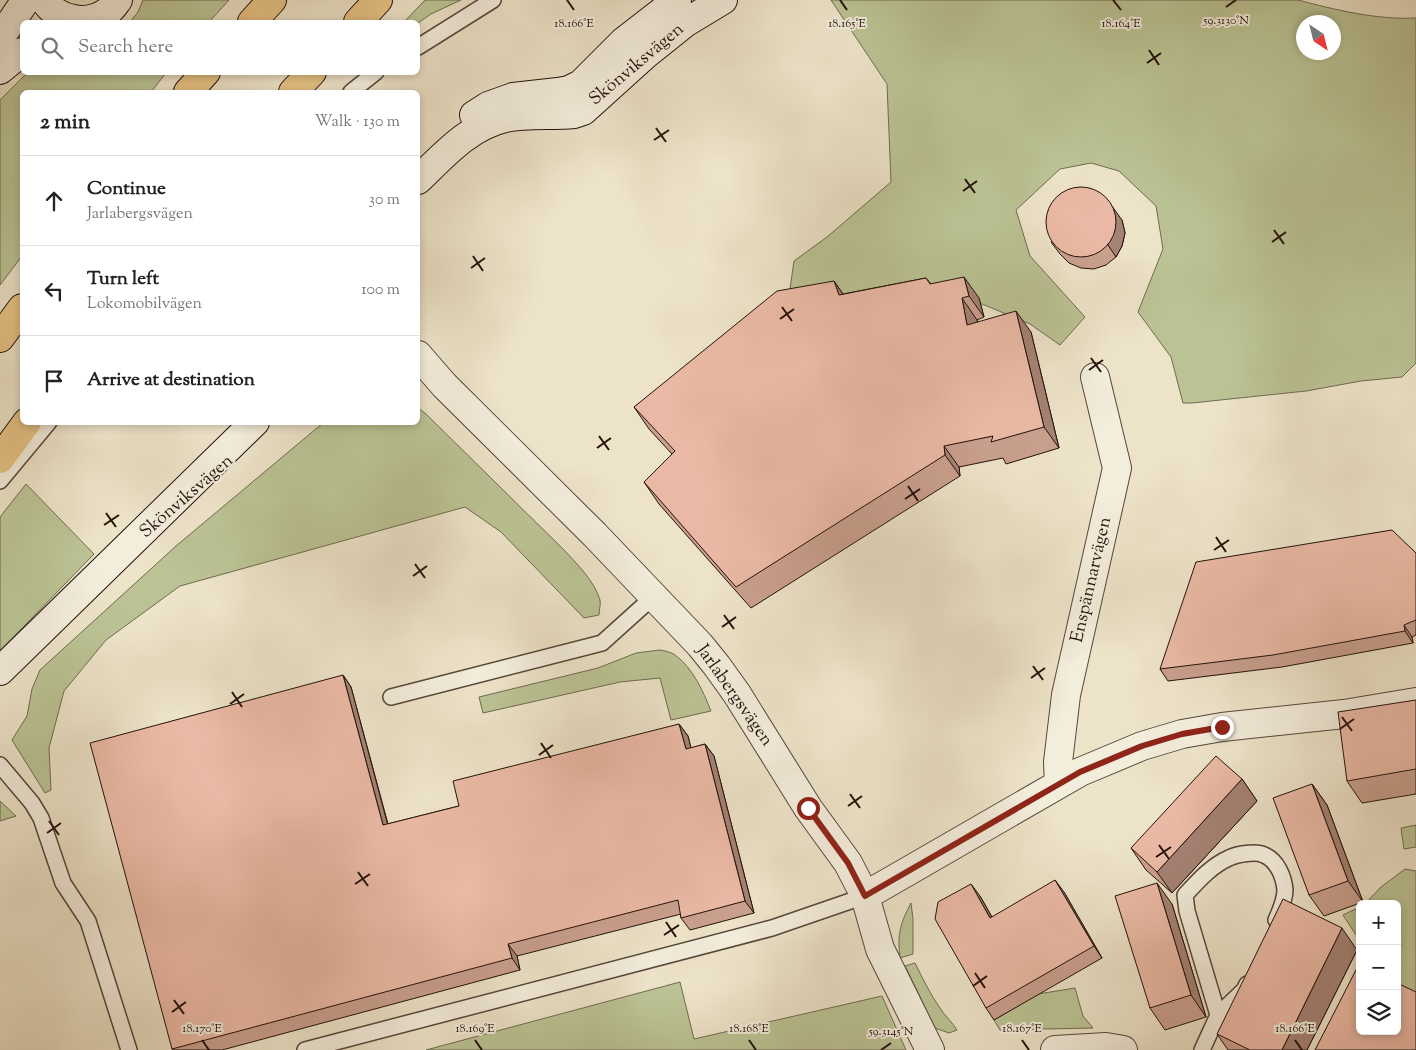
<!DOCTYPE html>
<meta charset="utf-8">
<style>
body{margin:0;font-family:"Sorts Mill Goudy",serif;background:#f6f6f6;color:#222}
.controls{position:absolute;right:15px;bottom:15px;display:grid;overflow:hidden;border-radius:8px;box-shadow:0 2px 8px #0003}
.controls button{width:45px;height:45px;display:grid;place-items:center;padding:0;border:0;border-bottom:1px solid #e0e0e0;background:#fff;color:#222;font:25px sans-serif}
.compass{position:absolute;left:1296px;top:15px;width:45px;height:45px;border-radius:50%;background:#fff;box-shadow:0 2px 8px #0003;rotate:145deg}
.stop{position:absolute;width:15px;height:15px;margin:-11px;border:4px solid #8f2418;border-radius:50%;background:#fff}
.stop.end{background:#8f2418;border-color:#fff;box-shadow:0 1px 5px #0008}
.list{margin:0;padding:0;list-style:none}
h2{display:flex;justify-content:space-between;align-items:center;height:65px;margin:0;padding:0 20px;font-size:21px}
h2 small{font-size:16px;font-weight:400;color:#767676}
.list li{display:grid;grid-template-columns:32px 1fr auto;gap:15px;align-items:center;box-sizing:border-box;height:90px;padding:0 20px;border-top:1px solid #e0e0e0}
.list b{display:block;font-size:19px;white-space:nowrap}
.list p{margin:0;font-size:16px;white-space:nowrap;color:#767676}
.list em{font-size:16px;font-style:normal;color:#767676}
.icon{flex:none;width:28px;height:28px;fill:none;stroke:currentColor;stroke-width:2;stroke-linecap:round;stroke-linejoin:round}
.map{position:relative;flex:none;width:1416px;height:1050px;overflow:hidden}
.search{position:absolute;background:#fff;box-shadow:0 2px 8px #0003;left:20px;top:20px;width:400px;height:55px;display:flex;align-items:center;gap:12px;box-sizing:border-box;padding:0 18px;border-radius:8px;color:#767676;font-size:19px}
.panel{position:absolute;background:#fff;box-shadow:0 2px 8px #0003;left:20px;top:90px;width:400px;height:335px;border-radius:8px}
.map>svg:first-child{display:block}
.green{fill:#bbc394;stroke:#6f6a50;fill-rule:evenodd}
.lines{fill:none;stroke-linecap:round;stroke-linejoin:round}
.lane-casing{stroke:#56463a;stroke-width:18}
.street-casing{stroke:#56463a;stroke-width:30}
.secondary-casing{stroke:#23110b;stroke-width:30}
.highway-casing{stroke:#23110b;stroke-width:30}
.lane{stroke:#f3eddc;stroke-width:15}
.street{stroke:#f3eddc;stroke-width:28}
.secondary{stroke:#f3eddc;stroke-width:28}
.highway{stroke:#e6c284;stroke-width:28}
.wall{fill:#c99f8e;stroke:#23110b}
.shaded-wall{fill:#a48274;stroke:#23110b}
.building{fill:#eab9a5;stroke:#23110b}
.route{stroke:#8f2418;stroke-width:6}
.ticks{fill:none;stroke:#23110b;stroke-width:2}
.labels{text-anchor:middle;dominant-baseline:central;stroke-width:4;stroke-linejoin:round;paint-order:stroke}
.street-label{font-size:18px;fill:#23110b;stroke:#f3eddc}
.ticks-label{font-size:12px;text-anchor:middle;fill:#23110b;stroke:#f3eddc;stroke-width:4;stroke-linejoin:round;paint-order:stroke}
</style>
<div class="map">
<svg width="1416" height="1050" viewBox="0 0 1416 1050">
<rect width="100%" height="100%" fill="#ede3c9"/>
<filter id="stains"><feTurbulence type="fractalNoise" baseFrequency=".004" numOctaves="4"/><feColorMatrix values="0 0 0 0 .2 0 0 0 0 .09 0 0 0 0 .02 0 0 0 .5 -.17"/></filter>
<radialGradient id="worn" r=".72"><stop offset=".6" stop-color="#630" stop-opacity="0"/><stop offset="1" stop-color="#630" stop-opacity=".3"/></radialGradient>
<path class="green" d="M143,0H229L209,22H130L138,12Z
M425,0H461L431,14L418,23L404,22Z
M831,0H1298C1336,10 1377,20 1416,18V363L1402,377L1361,381L1306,391L1192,403H1183L1171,357L1138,312L1163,249L1156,206L1119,171L1091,163L1060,169L1016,210L1030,256L1085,317L1060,345L1030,324L939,286L787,309L794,261L827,237L891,182L887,84ZM1304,22H1334V52H1304Z
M27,73H166L151,92H22V256L0,285V100Z
M418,408L426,414L563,549C576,563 594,580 600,600C601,604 599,610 599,615L584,618L501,532L465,507L180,586L106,640L64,691L49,748L51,790L45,793L12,740L27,716L32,689L40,670L176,546L323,423L418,422Z
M26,484L94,554L0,651V517Z
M660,650C665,651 671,652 675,655C693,668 703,691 711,711L671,720L660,678L620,682L483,713L479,697L598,668L636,653Z
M0,801L16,816L0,821Z
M1416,825V847L1404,849L1401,828Z
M1405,869L1416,871V1002L1397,993V904H1365L1381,887Z
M911,903L913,919V954L900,958C897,934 900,924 911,903Z
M1360,907V941L1343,915Z
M915,963C923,979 930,994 940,1008C945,1016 952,1022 957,1030L949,1033L935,1028L905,966Z
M680,982L694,1039L882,996L906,1050H426Z
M1075,988L1083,1016L1093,1028L1000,1030L994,1020L1038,994Z"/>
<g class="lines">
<defs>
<path id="lane" d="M418,47L493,0
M351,92L376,72
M0,481L49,422
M391,697L602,643L653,597
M0,765L32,803L41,818L63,883L88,921L129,1050
M1218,1015L1187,911L1185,895C1198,881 1211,866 1229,858C1237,854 1256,851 1264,855C1277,860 1284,877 1285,890C1285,900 1280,911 1276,920
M305,1050L772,928L865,896
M1202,1050L1218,1015L1244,990L1247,984"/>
<path id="street" d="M418,355L444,385L595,535L700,645L717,666L737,694L808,808L848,863L865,896L880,949L930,1050
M1059,784L1058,762L1066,695L1117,468L1095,377
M865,896L1080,772L1142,746L1182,734L1222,727L1344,714L1416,702
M1055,1050L1106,1047L1123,1050"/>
<path id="secondary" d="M44,0C58,21 87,26 107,12C112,9 115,4 118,0
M0,38L26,0
M0,70L22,52
M474,115L488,106L513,97L558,92L569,90L581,84L624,41L677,0
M418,180C443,156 469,126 505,118C527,114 552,116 574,114L583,111L645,55L685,23L723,0
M0,671L255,422"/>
<path id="highway" d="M252,22L272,0
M358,22L378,0
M188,92L206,72
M293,92L312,72
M0,338L22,308
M0,459L27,422"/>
</defs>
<use href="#lane" class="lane-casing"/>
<use href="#street" class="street-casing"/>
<use href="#secondary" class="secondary-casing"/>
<use href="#highway" class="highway-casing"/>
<use href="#lane" class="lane"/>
<use href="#street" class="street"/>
<use href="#secondary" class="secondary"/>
<use href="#highway" class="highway"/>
</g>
<path class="wall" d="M1122,220L1125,233L1122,246L1116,257L1106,265L1094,269L1081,268L1069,263L1060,254L1051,242Z
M926,278L931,284L979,298L984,317L977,320L978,322L1031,332L1059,448L1006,464L1003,458L959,467L960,476L751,608L659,504L644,482L672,454L649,429L634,407L834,281L843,294Z
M1416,553V635L1412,637L1413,643L1282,667L1168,681L1160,669Z
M343,675L351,687L388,824L459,806L679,724L688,736L691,748L705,744L714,756L754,913L690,930L681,918V914L517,956L520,970L222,1050H173L172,1049Z
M1416,700V794L1362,803L1347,781Z
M1242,779L1257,801L1172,893L1146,870L1131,848Z
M1312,784L1327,805L1363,902L1324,916L1309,895Z
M1064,892L1102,958L994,1020L986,1008L980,896L992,917Z
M1172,904L1206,1017L1165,1030L1150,1008Z
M1357,950L1307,1050H1228L1217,1034Z"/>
<path class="shaded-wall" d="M1106,198L1122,220L1125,233L1122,246L1116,257L1108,245Z
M964,277L979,298L984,317L969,296Z
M834,281L849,303L839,295Z
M962,298L977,320L982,347L967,325Z
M1016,311L1031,332L1059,448L1044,427Z
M944,446L959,467L960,476L945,455Z
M1404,625L1412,637L1413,643L1405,631Z
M343,675L351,687L391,837L383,825Z
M679,724L688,736L694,761L686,749Z
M705,744L714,756L754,913L745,901Z
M1242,779L1257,801L1172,893L1157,872Z
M1312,784L1327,805L1363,902L1348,881Z
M1055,880L1064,892L1102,958L1094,946Z
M1157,883L1172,904L1206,1017L1191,995Z
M971,884L980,896L999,930L990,918Z
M1342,928L1357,950L1307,1050H1282Z
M508,944L517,956L520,970L512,958Z"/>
<path class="building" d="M1046 222a35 35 0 1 1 70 0a35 35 0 1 1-70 0Z
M964,277L969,296L962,298L967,325L1016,311L1044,427L991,442L993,436L944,446L945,455L736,587L644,482L675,451L634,407L777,291L834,281L839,295L926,278L930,284Z
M1392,530L1416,553V620L1404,625L1405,631L1273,655L1160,669L1196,562Z
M343,675L383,825L459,806L453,781L679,724L686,749L705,744L745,901L681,918L678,900L508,944L512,958L172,1049L90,743Z
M1416,700V769L1347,781L1338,712Z
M1216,756L1242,779L1157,872L1131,848Z
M1312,784L1348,881L1309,895L1273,798Z
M1055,880L1094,946L986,1008L935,919L938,902L971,884L990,918Z
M1157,883L1191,995L1150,1008L1115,896Z
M1283,899L1342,928L1282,1050H1250L1217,1034Z
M1359,964L1360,965V1031H1397V983L1416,992V1050H1315Z"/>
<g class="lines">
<path class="route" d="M808,808L848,863L865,896L1080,772L1142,746L1182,734L1222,727"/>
</g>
<path class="ticks" d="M567,0L574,10M840,0L847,10M1113,0L1121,10M1226,7L1236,0M1149,50L1159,65M1147,63L1161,53M656,128L666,142M654,140L669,130M965,179L975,193M963,191L977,181M1274,230L1284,244M1272,242L1286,232M473,256L483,271M471,268L485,258M782,307L792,321M780,319L794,309M1091,358L1101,372M1089,370L1103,360M599,436L609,450M597,448L611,438M908,486L918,501M905,499L920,489M106,513L116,527M104,525L119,515M1216,537L1226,552M1214,550L1229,540M415,564L425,578M413,576L427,566M724,615L734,629M722,627L736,617M1033,666L1043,680M1031,678L1045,668M232,692L242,707M230,704L244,694M1342,717L1352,731M1340,729L1354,719M541,743L551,758M539,755L553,745M850,794L860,808M848,806L862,796M49,821L59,835M47,833L61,823M1159,845L1169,859M1156,857L1171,847M358,872L368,886M355,884L370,874M666,922L676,937M664,935L679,925M975,973L985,988M973,986L987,976M174,1000L184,1014M172,1012L186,1002M202,1040L209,1050M475,1040L482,1050M749,1040L756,1050M1022,1040L1029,1050M1295,1040L1302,1050M881,1050L891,1043"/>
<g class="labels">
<g class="street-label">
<text transform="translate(637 65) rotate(-40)">Skönviksvägen</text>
<text transform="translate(187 497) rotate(-41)">Skönviksvägen</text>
<text transform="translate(1092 580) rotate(-77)">Enspännarvägen</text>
<text transform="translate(734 696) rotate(55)">Jarlabergsvägen</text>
</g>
</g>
<g class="ticks-label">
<text x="1226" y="24">59.3130°N</text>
<text x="574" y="27">18.166°E</text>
<text x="847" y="27">18.165°E</text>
<text x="1121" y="27">18.164°E</text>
<text x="202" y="1032">18.170°E</text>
<text x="475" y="1032">18.169°E</text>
<text x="749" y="1032">18.168°E</text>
<text x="1022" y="1032">18.167°E</text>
<text x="1295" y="1032">18.166°E</text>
<text x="891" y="1035">59.3145°N</text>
</g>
<rect width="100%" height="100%" filter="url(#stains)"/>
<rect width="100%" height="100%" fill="url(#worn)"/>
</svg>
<div class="controls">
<button>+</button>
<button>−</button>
<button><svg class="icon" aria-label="layers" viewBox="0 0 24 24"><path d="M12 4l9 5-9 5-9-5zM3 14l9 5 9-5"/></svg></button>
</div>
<svg class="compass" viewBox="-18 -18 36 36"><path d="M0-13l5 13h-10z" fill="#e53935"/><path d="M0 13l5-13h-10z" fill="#767676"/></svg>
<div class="stop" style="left:808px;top:808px"></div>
<div class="stop end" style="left:1222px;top:727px"></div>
<div class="search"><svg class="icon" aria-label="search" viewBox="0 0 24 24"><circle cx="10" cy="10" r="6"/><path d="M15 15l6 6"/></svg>Search here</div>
<section class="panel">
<h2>2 min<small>Walk · 130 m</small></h2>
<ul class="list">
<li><svg class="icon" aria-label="ahead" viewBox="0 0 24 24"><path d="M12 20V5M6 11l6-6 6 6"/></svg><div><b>Continue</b><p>Jarlabergsvägen</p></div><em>30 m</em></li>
<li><svg class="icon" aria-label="left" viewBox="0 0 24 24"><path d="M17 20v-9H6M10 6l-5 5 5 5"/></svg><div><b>Turn left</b><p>Lokomobilvägen</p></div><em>100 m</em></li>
<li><svg class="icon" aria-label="arrive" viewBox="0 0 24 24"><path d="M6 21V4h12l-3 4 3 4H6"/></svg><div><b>Arrive at destination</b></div></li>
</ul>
</section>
</div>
